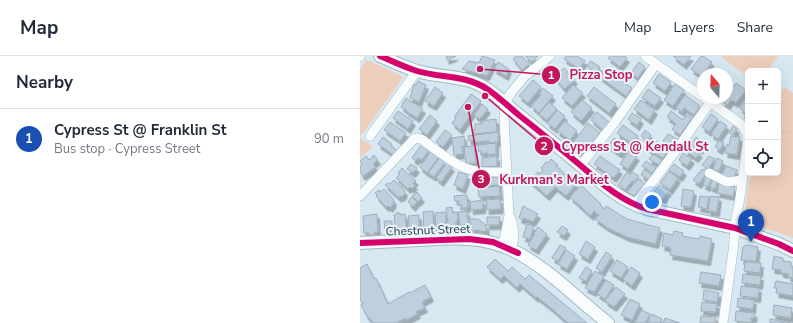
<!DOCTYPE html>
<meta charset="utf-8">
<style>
body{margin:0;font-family:"Nunito Sans",sans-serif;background:#f2f2f3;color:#1f2937}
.controls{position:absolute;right:12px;top:12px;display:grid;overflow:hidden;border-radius:6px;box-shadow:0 4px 16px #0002}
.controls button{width:36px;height:36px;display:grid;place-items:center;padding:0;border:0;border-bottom:1px solid #e0e1e3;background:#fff;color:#1f2937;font:20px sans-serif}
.compass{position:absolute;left:337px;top:12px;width:36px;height:36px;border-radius:50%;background:#fff;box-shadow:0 4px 16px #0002;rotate:341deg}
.you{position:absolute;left:292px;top:146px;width:14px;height:14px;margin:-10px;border:3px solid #fff;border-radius:50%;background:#1a73e8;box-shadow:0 0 0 6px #1a73e833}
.badge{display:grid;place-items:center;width:26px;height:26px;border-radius:50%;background:#627782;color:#fff;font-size:13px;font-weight:700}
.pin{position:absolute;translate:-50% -33px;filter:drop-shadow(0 1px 2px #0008)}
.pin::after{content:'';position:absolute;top:21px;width:14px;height:12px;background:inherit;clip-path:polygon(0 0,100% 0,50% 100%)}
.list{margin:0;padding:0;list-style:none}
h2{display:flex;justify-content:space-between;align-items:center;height:52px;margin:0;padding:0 16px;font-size:17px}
h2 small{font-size:13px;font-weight:400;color:#747a83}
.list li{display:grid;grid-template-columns:26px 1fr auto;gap:12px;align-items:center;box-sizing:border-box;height:60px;padding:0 16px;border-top:1px solid #e0e1e3}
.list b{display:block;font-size:15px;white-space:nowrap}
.list p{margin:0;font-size:13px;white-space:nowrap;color:#747a83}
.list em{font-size:13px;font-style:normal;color:#747a83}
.icon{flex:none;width:22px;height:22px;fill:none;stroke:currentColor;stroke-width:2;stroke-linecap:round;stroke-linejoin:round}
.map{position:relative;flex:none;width:433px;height:267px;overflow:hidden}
header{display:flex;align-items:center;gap:24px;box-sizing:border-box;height:56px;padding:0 20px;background:#fff;border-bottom:1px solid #e0e1e3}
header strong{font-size:19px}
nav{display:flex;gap:22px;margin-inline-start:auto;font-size:14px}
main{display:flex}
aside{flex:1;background:#fff}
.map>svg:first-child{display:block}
.green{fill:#edcebb}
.building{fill:#bed0de;stroke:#a0aeba;filter:url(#shadow)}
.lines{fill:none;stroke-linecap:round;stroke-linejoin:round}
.street-casing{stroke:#a6b8c2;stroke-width:10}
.secondary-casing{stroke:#a6b8c2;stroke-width:14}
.path{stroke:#c1c8cd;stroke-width:1.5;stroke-dasharray:2 2;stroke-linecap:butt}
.street{stroke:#f9fcfd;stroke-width:9}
.secondary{stroke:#f9fcfd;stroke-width:12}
.cycleway-casing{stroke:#eaf5fb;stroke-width:8}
.cycleway{stroke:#d6006c;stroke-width:6}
.labels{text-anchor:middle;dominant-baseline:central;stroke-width:4;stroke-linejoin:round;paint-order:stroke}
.street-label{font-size:12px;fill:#243a46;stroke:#eaf5fb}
.leader{fill:none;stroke:#c2185b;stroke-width:1.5}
.callout-dot{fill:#c2185b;stroke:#eaf5fb;stroke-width:1.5}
.mark-label{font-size:12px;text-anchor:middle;font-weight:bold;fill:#fff}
.callout-label{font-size:13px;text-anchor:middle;font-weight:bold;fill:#c2185b;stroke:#eaf5fb;stroke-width:4;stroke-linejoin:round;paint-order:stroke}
</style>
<header>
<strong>Map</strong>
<nav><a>Map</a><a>Layers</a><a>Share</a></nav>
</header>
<main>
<aside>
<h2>Nearby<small></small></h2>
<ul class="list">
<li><span class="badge" style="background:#1a4fb4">1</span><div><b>Cypress St @ Franklin St</b><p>Bus stop · Cypress Street</p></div><em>90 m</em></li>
</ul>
</aside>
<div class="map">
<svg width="433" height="267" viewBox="0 0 433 267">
<defs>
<filter id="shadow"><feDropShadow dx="2.5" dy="4.5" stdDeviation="0" flood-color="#0004"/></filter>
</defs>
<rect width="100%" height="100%" fill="#d6e8f2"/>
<path class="green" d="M360,0H418L407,15H388V21Z
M8,4L42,20L43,22L0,81V13L6,5Z
M425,31L433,37V182L418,176L386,167L384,163L390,117H418V37Z
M0,82L13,91L0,102Z"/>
<path class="building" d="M86,0H96L87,4Z
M122,0L135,4L127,20L102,13L109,5L119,7Z
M156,0H162L169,8L162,14L153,3Z
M165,0H178L171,6Z
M206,0H217L225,5L219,13L204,3Z
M250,0H264L267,2L260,11L248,2Z
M313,0H331L324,9Z
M341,0H343L352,6L342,21L331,13Z
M231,5L240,11L236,17L227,10Z
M138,6L149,13L146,20L134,13Z
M279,6L285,11L278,22L271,17Z
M204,12L215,24L204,33L194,21Z
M245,13L272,32L266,40L240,21Z
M299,18L311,26L305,35L293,27Z
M173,24L181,31L168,47L159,40Z
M58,25L66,29L59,46L50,42L54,28L56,29Z
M376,27L386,34L376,47L371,44L368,49L362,46L365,42H367V39Z
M315,28L324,34L313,50L304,44Z
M213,29L223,37L212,50L202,42Z
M75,31L83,37L74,50L65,45Z
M234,31L256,48L249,57L227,40Z
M183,32L193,40L179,57L171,50L181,39L179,38Z
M288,33L301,42L295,50L282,42Z
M111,38L121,45L100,74L92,67L96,62L94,61Z
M325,39L340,50L334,59L324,52L322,56L316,52Z
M46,42L63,53L57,62L46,55V54L41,51Z
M386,43L388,44V64L384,62L387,58L380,52Z
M222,44L232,52L221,65L211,56Z
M281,44L295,54L289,64L274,53Z
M189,46L197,53L187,64L179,58Z
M122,48L128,53L120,63L114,59Z
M197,54L205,60L195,73L187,67Z
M38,55L53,65L48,73L33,62Z
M311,55L323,64L326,59L332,62L320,79L312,73L316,68L307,61Z
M237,56L249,66L243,74L231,64Z
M272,57L281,63L277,70L268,63Z
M351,58L358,63L349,76L342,71Z
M70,59L77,65L67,79L59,73Z
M136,63L137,76L113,78V74H115V68H122V65Z
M205,65L217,75L210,84L197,75Z
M360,65L367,70L358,83L351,78Z
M30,66L46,77L40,85L24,74Z
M228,67L240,77L222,99L211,89Z
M263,69L278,80L272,88L257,77Z
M373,70L377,73L373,79L369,77Z
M85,74L92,79L83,91L76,86Z
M285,74L291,79L287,85L281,80Z
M138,76V86L129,87V85L115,86V84L109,85L108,80Z
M308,78L317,83L312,91L303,85Z
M104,80L105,90H102L103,98L94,99L92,82Z
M371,80L380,81L377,99L365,97L367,88L369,89Z
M23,81L32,88L31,90L38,95L35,100L18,88Z
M336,81L344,87L340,94L331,88Z
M254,82L266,90L260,98L248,90Z
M293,83L309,94L303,102L287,92Z
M359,84L364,87L360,94L355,91Z
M136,87V98L128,99V97L122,98L121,95L119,96L118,89Z
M62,88L69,94L62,104L58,102L56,105L52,102Z
M329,89L340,97L336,102L325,95Z
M114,90L116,107L106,108L104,91Z
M71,95L79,101L67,117L60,111Z
M269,95L277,100L268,113L260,108Z
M323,97L332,103L327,110L319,104Z
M293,98L302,104L299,109L289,103Z
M14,99L18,104L13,108L16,111L3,120L0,116V110L2,108L0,105L6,100L9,104Z
M137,100V110L122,111V102Z
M240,100L260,114L254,122L234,108Z
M349,100L355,103L348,113L342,109Z
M79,102L85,106L74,121L68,117Z
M357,102L363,105L359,115L353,113Z
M191,103L198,109L196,110L216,128L206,140L195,131L187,140L170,125L178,116L179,118L183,114L181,112L186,106L188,107Z
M286,105L296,112L292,117L282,110Z
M87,107L92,111L81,126L76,122Z
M51,108L57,112L53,117L47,113Z
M314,108L324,115L320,121L309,114Z
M366,110L377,114L373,124L362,119Z
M42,112L56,125L53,127L55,129L52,133L50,131L48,133L36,122L40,118L38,117Z
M284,113L292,119L289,124L281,119Z
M342,113L347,116L339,128L333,124Z
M309,115L318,122L310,134L300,127Z
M99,116L108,119L103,133L94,129Z
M267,116L270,119L272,116L279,120L274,126L272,125L265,134L258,129Z
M346,119L352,120L348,131L343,129Z
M139,121V129L125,130L124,122Z
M353,122L359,123L355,133L350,131Z
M278,123L285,128L274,140L267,136Z
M34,124L45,135L44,136L45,137L42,141L40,140L39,142L25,129L28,127L30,128Z
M359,127L375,131L373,140L357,137Z
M221,129L241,148L240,149L244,153L246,150L267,163L300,172L296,188L267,181L248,172L235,163L239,159L234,155L231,160L210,141Z
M299,129L309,135L303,143L294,140L292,142L291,141Z
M139,130L140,140L119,141L118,132Z
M24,133L34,144L33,146L34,147L30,152L28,150L26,151L16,140L17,139L15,137L19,134L20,136Z
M323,133L334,135L331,151L321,150Z
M57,136L62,142L58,146L52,140Z
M107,139L108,152H102V149H98L99,145H95L94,140Z
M340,140L349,141L347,153L338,151Z
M350,140L359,141L357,156L348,155Z
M52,141L57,146L53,151L48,146Z
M140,143L141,153L127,154L126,144Z
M123,144V153L111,154L110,146Z
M163,150L178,158L173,166L164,162L163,164L159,162Z
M92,151L93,157L97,156L98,165H96V172H95V175L87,176L86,166H88L86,152Z
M73,155L74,175L64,176L63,156Z
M107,155L109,174H101L98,156Z
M85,156L87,173L76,175L75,157Z
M36,157H40V159L45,158L47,176H45V178L36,179L34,159H36Z
M17,158L18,176H14L15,179H9V177H4L3,160Z
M59,159V175L50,176L48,160Z
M127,161H140L139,169H127Z
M110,163H118L126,169L127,175L119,176V174L111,175Z
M24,165H32V174L25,175Z
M167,168L174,170L170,183L163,181Z
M202,170L208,174L204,180L197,176Z
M178,171L187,178L176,194L168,189L175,178L174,177Z
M314,175L323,177L322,180L339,183L340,180L352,183L348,205L310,199L311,192L302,190L304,177L313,179Z
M226,185L235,191L228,203L219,198Z
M200,189L206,192L198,205L192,202Z
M386,189L398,191L396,205L381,204L383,191Z
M206,194L215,200L207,213L198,208Z
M246,196L252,200L242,216L236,212Z
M414,200L423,202V205L431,206V211H433V222L428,221L429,218L421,217V214L412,213Z
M135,203L148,215L152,211L165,223L169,219L227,267H208L191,252L177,241L176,242L160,228L157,232L144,220L140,223L127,211Z
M257,204L268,211L261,222L250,215Z
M385,206L401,207L400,217L384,215Z
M7,208L14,223L16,222L28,248L49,236L50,237L65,229L71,241L62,246L65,252L56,256L58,258L46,264L45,262L37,267H13L9,261L8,262L1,249L3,248L0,243V212Z
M226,211L232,215L226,225L219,222Z
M271,211L280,217L272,230L263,223Z
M235,215L244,220L234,236L225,232Z
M341,216L361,219L359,230L339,227Z
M383,218L401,220L400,229L382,227Z
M246,224L254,229L245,243L237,238Z
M416,225L433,228V240L416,237L417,232H414Z
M381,230L399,232L398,242L380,240Z
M256,231L265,238L254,251L245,245Z
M344,234L359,237L357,246L343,244Z
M378,242L394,244L393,253L377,251Z
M270,243L280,248L272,264L261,259Z
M342,246L357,248L356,256L341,255Z
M414,249L432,252L431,262L413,259Z
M281,254L290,258L285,267H275Z
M376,255L395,257L394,262H391V267L375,265Z
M292,258L302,263L300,267H287Z
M341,260L356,261L355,267H340Z
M305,262L320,267H303Z
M410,263L431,267H410Z"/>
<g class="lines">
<defs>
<path id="street" d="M285,0L381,68L387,78V90L380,142L376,162L373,195L363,267
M0,1V0
M10,80L57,15
M220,110L255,66L296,8
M349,117L367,126L382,124
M0,140L55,82L61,83C77,94 93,109 112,114C123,117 136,116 147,116
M274,149C301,117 325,81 350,47
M150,161C155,171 154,183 152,194
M143,190L149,159L144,60L145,46L151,37L164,21L190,0"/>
<path id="secondary" d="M20,0C32,5 44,11 57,15C80,22 107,19 127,33C139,41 149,51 160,60C178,74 196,89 214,104C237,123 258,144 287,153L375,172L419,188L433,195
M0,187C19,186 39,185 58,184C91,182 123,179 154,195C187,211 218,244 248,267"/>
</defs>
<use href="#street" class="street-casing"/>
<use href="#secondary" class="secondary-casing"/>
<path class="path" d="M418,75L433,77"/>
<use href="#street" class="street"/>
<use href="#secondary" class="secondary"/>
<defs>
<path id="cycleway" d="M20,0C32,5 44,11 57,15C80,22 107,19 127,33C139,41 149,51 160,60C178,74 196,89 214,104C237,123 258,144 287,153L375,172L419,188L433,195
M0,187L109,183L133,186L158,197"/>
</defs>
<use href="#cycleway" class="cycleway-casing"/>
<use href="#cycleway" class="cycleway"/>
</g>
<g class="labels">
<g class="street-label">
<text transform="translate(68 174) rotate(-2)">Chestnut Street</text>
</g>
</g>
<path class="leader" d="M120 13L191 19M125 40L184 90M108 51L121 123"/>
<g class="callout-dot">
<circle cx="120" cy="13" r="4"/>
<circle cx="125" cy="40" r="4"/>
<circle cx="108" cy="51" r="4"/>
<circle cx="191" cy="19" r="10"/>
<circle cx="184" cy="90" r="10"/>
<circle cx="121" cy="123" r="10"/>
</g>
<g class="mark-label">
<text x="191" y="23">1</text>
<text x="184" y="94">2</text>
<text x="121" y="127">3</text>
</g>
<g class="callout-label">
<text x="241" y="23">Pizza Stop</text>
<text x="275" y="95">Cypress St @ Kendall St</text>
<text x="194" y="128">Kurkman's Market</text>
</g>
</svg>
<div class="controls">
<button>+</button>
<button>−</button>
<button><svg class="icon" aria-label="locate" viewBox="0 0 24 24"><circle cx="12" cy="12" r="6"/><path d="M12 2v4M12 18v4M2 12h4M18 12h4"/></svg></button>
</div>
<svg class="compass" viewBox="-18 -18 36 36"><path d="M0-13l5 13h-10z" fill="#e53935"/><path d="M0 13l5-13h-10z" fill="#747a83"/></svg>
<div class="you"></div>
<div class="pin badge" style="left:391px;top:186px;background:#1a4fb4">1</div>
</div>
</main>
